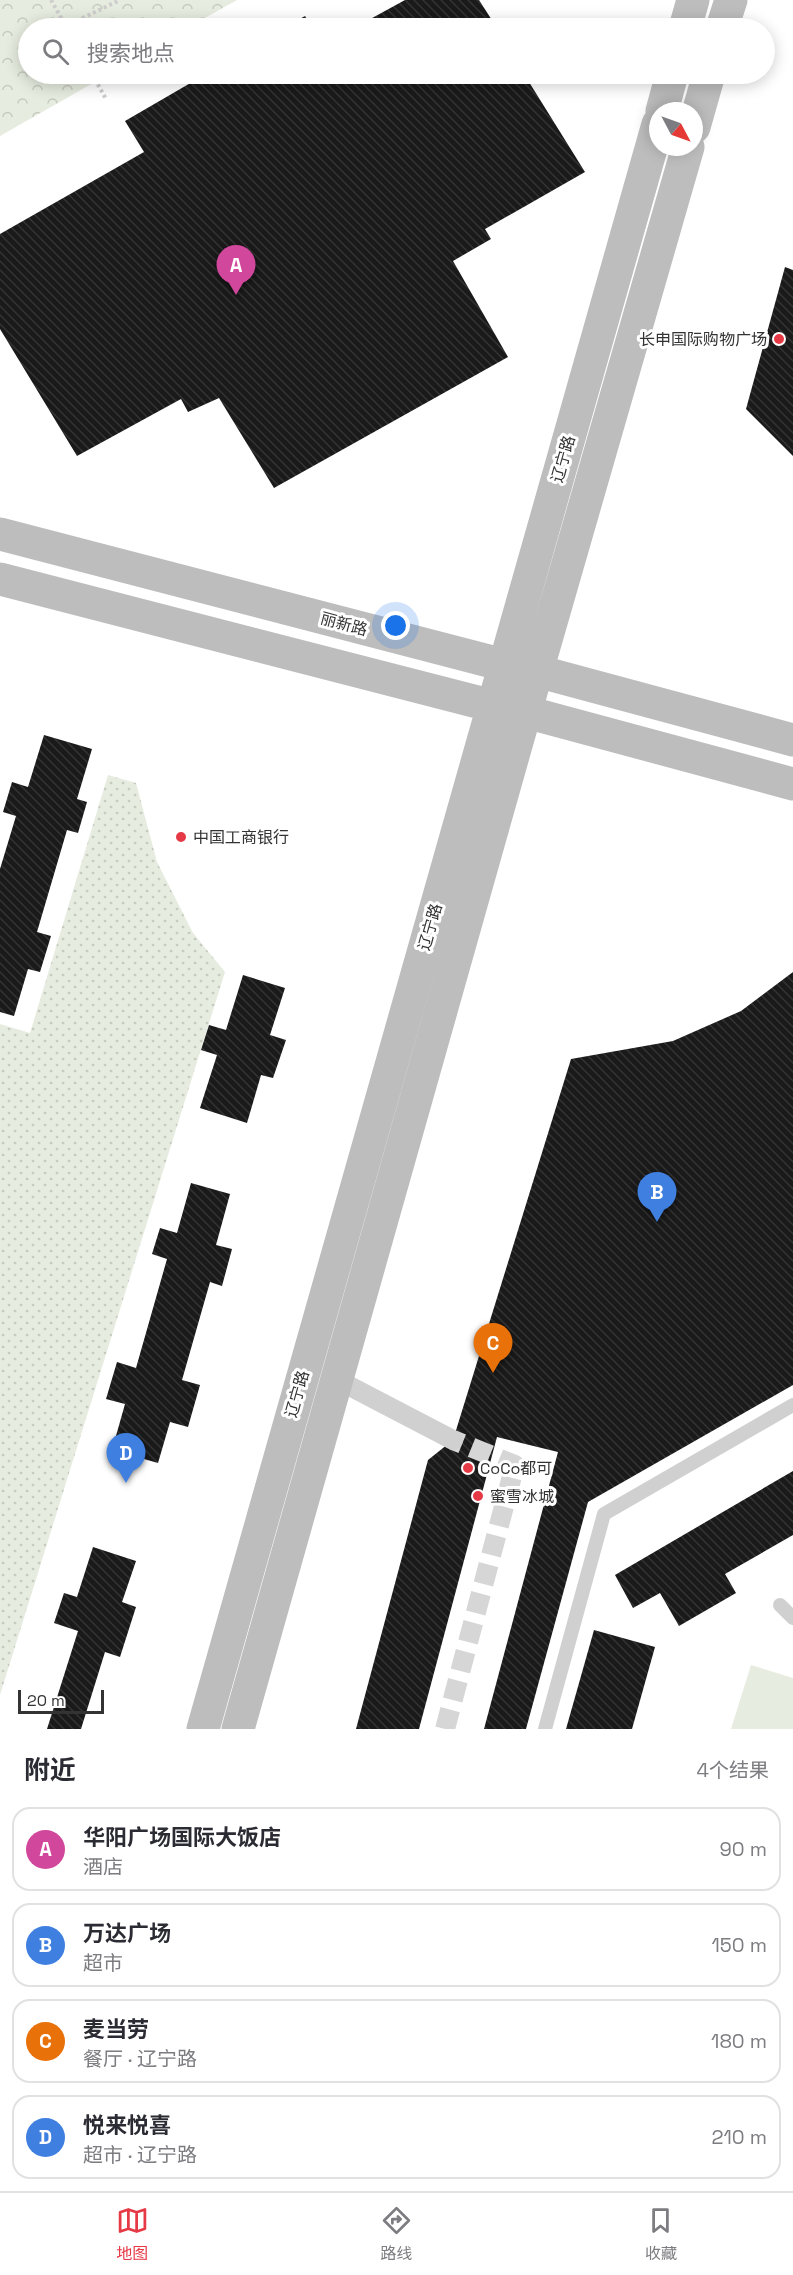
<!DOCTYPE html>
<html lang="zh">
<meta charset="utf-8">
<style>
body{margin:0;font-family:"Space Grotesk","Noto Sans SC",sans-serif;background:#f7f7f7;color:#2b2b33}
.compass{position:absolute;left:649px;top:102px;width:54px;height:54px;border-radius:50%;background:#fff;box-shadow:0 3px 15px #0003;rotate:131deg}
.scale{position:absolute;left:18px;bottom:15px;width:86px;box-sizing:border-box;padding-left:6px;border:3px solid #333;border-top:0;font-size:16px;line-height:21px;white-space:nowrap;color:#333;-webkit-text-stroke:4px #fff;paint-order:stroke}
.you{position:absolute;left:396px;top:626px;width:21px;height:21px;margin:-15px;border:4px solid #fff;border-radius:50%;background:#1a73e8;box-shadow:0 0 0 9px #1a73e833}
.badge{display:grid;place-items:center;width:39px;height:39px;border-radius:50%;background:#e63946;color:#fff;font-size:20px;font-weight:700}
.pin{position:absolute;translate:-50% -50px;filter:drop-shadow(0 2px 3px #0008)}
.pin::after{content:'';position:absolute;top:32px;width:21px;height:18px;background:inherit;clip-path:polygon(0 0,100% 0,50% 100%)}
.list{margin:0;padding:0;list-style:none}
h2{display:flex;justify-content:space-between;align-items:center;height:78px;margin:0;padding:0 24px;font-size:26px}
h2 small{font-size:20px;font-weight:400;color:#7c7c81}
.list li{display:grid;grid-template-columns:39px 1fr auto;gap:18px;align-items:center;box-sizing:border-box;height:84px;margin:0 12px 12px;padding:0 12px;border:2px solid #e1e1e2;border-radius:18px}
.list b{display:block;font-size:22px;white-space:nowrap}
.list p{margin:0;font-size:20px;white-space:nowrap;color:#7c7c81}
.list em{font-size:20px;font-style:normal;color:#7c7c81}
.icon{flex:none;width:33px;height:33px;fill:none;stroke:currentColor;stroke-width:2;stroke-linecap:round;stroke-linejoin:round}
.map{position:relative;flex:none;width:793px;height:1729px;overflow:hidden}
.search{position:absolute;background:#fff;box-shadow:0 3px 15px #0003;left:18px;right:18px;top:18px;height:66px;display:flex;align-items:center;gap:15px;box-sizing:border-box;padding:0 21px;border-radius:33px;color:#7c7c81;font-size:22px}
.sheet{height:462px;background:#fff}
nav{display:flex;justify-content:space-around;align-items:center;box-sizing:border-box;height:84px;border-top:2px solid #e1e1e2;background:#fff;font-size:16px;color:#7c7c81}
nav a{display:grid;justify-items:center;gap:3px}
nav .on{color:#e63946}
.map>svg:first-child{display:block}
.grass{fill:url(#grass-dots)}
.forest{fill:url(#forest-crowns)}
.pitch{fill:#e6ecdf}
.building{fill:url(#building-back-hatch)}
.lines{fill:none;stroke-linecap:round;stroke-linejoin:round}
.pedestrian-tunnel{stroke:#d6d6d6;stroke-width:20;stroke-dasharray:20 10;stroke-linecap:butt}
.path{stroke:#cdcdcd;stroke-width:4;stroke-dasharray:3 3;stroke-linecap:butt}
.service{stroke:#d0d0d0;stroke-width:14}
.pedestrian{stroke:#d0d0d0;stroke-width:20}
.secondary{stroke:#bdbdbd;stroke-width:33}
.poi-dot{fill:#e63946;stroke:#fff;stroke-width:2}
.labels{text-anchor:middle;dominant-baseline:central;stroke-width:6;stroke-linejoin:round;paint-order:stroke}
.poi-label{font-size:16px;fill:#333;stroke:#fff;text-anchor:start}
.street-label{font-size:16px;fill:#333;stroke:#fff}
</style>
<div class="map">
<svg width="793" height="1729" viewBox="0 0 793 1729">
<defs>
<pattern id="grass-dots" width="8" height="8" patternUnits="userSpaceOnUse" patternTransform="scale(1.5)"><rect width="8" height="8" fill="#e6ecdf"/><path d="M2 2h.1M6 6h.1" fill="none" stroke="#c6cbc0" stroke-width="1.8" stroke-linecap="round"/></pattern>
<pattern id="forest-crowns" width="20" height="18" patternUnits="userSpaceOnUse" patternTransform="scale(1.5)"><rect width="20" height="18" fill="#e6ecdf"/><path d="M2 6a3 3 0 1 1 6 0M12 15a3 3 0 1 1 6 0" fill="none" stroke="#c6cbc0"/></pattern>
<pattern id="building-back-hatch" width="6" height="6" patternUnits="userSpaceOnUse" patternTransform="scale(1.5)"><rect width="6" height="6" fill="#1a1a1a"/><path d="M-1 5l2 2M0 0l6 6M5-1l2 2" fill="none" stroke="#333"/></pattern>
</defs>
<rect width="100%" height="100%" fill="#fff"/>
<path class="grass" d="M108,775L136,783L157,862L193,933L225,972L0,1695V1024L30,1033Z"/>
<path class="forest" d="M0,0H237L187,28H28V74H109L0,136Z"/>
<path class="pitch" d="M751,1665L793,1678V1729H731Z"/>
<path class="building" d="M405,0H479L497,28H354Z
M305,16L313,28H284Z
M206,74H524L585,172L485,229L491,239L453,261L508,357L274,488L219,398L188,412L181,399L77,456L0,329V234L144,152L125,121Z
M785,267L793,270V456L746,409Z
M44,735L92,749L77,799L87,802L78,833L67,830L37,932L51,936L40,972L28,969L14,1016L0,1012V869L16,816L3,812L12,782L28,787Z
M793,972V1385L588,1502L526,1729H484L558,1452L497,1437L419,1729H356L428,1460L453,1440L571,1059L673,1041L741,1011Z
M243,975L285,988L270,1035L286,1040L273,1078L261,1075L247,1123L200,1108L217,1055L201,1050L209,1025L226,1030Z
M191,1183L230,1194L216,1245L232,1249L222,1286L210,1282L182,1380L200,1385L188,1427L170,1422L158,1463L112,1450L125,1404L106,1399L117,1362L136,1368L167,1259L152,1254L160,1228L177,1233Z
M793,1471V1535L725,1574L736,1593L679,1626L660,1593L633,1608L615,1575Z
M93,1547L136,1561L122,1602L136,1607L120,1657L105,1652L81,1729H47L78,1631L54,1623L64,1593L77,1597Z
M594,1630L655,1647L632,1729H566Z"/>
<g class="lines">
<path class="pedestrian-tunnel" d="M445,1729L515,1465L453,1440"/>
<path class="path" d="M51,0L67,28
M66,26L120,0
M92,74L106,99"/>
<path class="service" d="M780,1605L793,1618
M545,1729L604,1514L793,1405"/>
<path class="pedestrian" d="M336,1379L453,1440"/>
<path class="secondary" d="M685,28L693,0
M722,28L731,0
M662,111L672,74
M694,127L709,74
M0,534L504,665L537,671L793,740
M0,579L493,706L526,712L793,784
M203,1729L658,124
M238,1729L537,671L688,147"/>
</g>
<g class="poi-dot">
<circle cx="779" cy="339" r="6"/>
<circle cx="181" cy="837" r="6"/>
<circle cx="468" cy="1468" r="6"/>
<circle cx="478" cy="1496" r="6"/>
</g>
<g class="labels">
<g class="poi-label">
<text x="767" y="339" text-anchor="end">长申国际购物广场</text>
<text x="193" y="837">中国工商银行</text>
<text x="480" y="1468">CoCo都可</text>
<text x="490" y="1496">蜜雪冰城</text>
</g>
<g class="street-label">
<text transform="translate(563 459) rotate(-74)">辽宁路</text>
<text transform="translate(344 624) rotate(15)">丽新路</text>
<text transform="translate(430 927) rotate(-74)">辽宁路</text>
<text transform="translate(297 1394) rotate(-74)">辽宁路</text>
</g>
</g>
</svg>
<svg class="compass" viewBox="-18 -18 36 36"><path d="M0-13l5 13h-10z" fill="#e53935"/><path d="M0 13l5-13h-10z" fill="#7c7c81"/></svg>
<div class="scale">20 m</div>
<div class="you"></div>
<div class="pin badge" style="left:236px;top:295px;background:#d1479c">A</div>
<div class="pin badge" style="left:657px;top:1222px;background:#3f7fe0">B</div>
<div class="pin badge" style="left:493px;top:1373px;background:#e8710a">C</div>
<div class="pin badge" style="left:126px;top:1483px;background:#3f7fe0">D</div>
<div class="search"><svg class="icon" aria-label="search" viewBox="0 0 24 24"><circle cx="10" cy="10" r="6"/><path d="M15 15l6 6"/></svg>搜索地点</div>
</div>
<section class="sheet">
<h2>附近<small>4个结果</small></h2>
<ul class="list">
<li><span class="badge" style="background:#d1479c">A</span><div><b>华阳广场国际大饭店</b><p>酒店</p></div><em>90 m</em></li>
<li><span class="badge" style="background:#3f7fe0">B</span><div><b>万达广场</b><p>超市</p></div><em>150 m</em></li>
<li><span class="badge" style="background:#e8710a">C</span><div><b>麦当劳</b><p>餐厅 · 辽宁路</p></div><em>180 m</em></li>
<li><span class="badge" style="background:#3f7fe0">D</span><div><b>悦来悦喜</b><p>超市 · 辽宁路</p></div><em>210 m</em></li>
</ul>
</section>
<nav>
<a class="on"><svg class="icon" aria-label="map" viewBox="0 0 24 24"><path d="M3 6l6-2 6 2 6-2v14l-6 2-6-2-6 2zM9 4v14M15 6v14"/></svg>地图</a>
<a><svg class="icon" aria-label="directions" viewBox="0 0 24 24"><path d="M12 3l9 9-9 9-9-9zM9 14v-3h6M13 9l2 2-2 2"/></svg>路线</a>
<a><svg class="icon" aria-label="saved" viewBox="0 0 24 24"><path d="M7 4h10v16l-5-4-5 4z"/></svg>收藏</a>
</nav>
